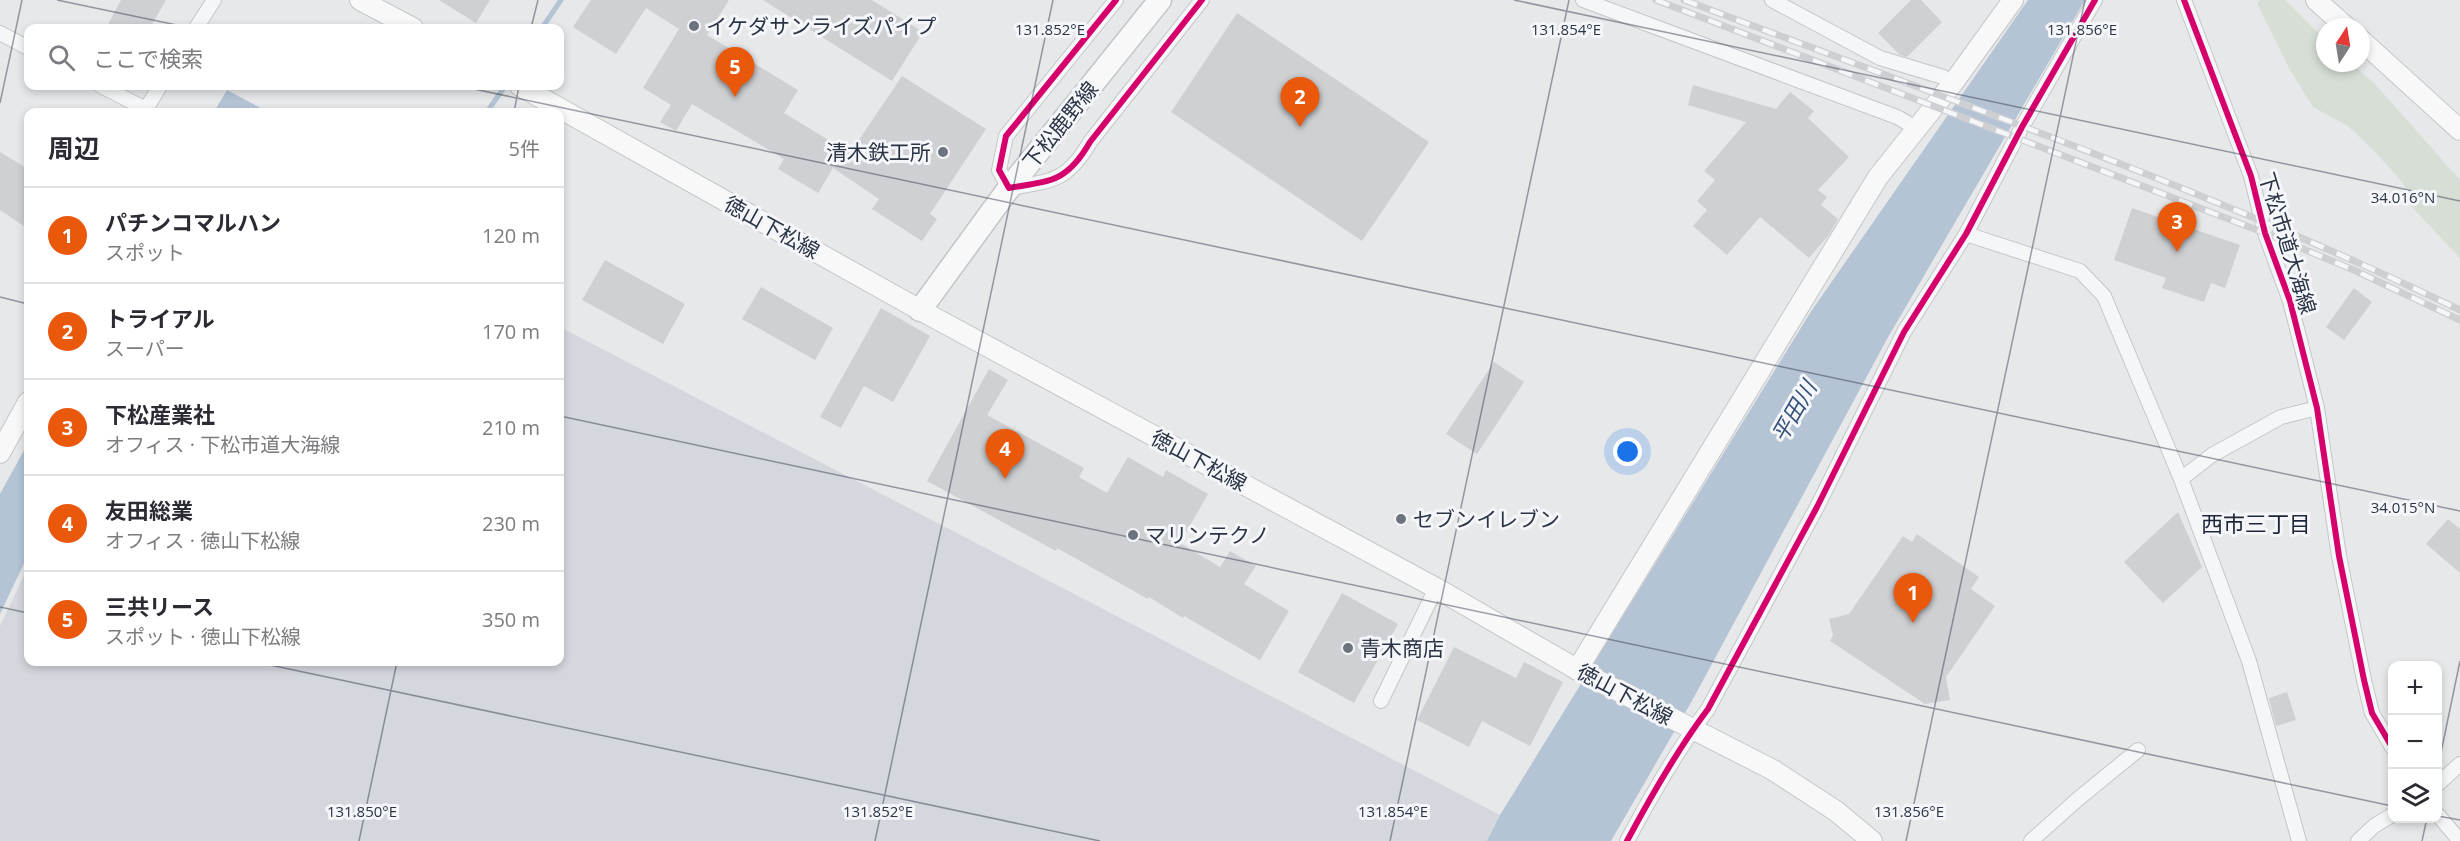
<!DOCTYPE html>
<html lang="ja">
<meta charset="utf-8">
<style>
body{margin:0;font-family:"Open Sans","Noto Sans JP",sans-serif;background:#f7f7f7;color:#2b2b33}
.controls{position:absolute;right:18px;bottom:18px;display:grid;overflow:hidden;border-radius:12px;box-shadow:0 3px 9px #0003}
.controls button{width:54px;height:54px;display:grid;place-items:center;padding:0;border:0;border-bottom:2px solid #e1e1e2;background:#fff;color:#2b2b33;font:30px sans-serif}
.compass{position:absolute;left:2316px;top:18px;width:54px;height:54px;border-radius:50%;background:#fff;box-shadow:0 3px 9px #0003;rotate:12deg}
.you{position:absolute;left:1628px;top:452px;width:21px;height:21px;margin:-15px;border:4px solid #fff;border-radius:50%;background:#1a73e8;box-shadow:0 0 0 9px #1a73e833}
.badge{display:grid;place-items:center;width:39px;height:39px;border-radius:50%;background:#ea580c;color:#fff;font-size:20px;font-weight:700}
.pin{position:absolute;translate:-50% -50px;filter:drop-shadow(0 2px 3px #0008)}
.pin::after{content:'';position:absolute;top:32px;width:21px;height:18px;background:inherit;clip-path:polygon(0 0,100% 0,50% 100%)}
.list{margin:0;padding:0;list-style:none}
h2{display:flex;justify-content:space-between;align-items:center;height:78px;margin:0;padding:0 24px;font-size:26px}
h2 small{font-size:20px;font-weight:400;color:#7c7c81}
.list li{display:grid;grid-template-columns:39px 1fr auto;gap:18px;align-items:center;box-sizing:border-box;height:96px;padding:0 24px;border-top:2px solid #e1e1e2}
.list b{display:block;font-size:22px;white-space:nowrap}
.list p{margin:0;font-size:20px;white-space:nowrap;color:#7c7c81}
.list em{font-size:20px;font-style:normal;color:#7c7c81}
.icon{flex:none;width:33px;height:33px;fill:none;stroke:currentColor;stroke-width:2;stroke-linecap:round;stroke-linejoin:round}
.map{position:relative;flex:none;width:2460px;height:841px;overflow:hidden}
.search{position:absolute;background:#fff;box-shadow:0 3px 9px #0003;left:24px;top:24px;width:540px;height:66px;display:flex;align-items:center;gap:15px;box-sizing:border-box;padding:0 21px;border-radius:12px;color:#7c7c81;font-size:22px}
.panel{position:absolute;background:#fff;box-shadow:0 3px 9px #0003;left:24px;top:108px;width:540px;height:558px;border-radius:12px}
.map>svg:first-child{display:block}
.built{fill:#d4d7dd}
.green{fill:#d6ded6}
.water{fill:#b4c4d5}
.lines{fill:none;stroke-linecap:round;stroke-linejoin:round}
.stream{stroke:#b4c4d5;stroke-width:5}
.building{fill:#ced0d3}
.street-casing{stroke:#c4c6c8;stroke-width:16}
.secondary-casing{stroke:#c4c6c8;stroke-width:22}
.primary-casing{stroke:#c2c5c8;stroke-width:25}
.street{stroke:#f5f6f7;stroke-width:14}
.secondary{stroke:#f8f8f8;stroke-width:20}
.primary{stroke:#f8f8f8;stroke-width:22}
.rail-casing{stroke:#cecfd2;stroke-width:7}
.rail{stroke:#f4f6f9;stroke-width:4.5;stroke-dasharray:14;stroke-linecap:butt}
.cycleway-casing{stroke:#f4f6f9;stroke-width:10}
.cycleway{stroke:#d6006c;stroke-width:6}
.ticks{fill:none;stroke:#2b3445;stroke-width:1.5;stroke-opacity:0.45}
.poi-dot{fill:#6c737f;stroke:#f4f6f9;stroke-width:2}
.labels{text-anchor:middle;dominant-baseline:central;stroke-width:6;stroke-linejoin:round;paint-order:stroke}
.poi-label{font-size:21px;fill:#2b3445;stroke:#f4f6f9;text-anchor:start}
.street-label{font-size:21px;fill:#2b3445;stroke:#f4f6f9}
.water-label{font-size:22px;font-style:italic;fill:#34527a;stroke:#f4f6f9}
.neighbourhood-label{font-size:22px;fill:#1d2536;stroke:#f4f6f9}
.ticks-label{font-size:15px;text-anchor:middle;fill:#2b3445;stroke:#f4f6f9;stroke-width:6;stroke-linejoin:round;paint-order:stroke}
</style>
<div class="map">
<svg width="2460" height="841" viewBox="0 0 2460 841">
<rect width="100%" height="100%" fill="#e6e8ea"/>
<path class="built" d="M560,327L1500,815L1487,841H0V626L28,567V662H560Z"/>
<path class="green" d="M2261,0H2285L2325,40V63H2351L2375,84L2460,180V258L2412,207L2403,183L2376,153L2348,126L2313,107L2289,68L2257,3Z"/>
<path class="water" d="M2028,0H2085L1887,339L1693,699L1611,841H1487L1500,815L1812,310Z
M227,90L268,112H214Z
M28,443V555L0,614V494Z"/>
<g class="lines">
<path class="stream" d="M542,28L561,0
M487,112L505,86"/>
</g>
<path class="building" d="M121,0H166L150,28H106Z
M439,0H490L476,23Z
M591,0H729L707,35L798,90L784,113L850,153L902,76L986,129L930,214L937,219L922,241L872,209L879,199L833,168L818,193L778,169L784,159L692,104L676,131L660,122L671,105L643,88L679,29L646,8L616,54L573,27Z
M763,0H872L923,32L892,81Z
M1911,0H1921L1942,22L1907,57L1900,55L1878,33Z
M1237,13L1429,142L1362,241L1171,112Z
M1693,85L1776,109L1790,92L1814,111L1808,118L1849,157L1818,190L1827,197L1821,205L1838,219L1829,235L1809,258L1760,217L1727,255L1693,226L1707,210L1697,201L1715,180L1704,171L1746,122L1688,105Z
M0,152L28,169V229L0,210Z
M2132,208L2240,245L2225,288L2211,283L2204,302L2162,288L2166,278L2114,260Z
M605,260L685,304L663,344L582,300Z
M761,287L833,328L815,360L742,319Z
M2354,288L2372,302L2344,340L2326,327Z
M881,308L930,336L893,402L864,386L841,428L820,417Z
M1494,362L1524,382L1477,454L1446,434Z
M989,369L1008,380L987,415L1084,468L1079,477L1107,493L1128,457L1163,477L1166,470L1208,494L1180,543L1220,567L1230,551L1256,566L1244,584L1289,611L1260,660L1184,616L1183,618L1149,597L1148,599L1057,548L1056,551L927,481Z
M2178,512L2202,567L2163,603L2124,562Z
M2448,519L2460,529V573L2426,544Z
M1917,534L1979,577L1971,589L1995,606L1946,677L1950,700L1925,704L1830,641L1833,635L1829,619L1849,614L1903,536L1912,542Z
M1342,593L1398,624L1354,703L1298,672Z
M1454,647L1516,678L1524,662L1563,682L1530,746L1482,721L1469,747L1417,720Z
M2287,692L2296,720L2276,726L2269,698Z"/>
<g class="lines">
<defs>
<path id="street" d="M1116,0L1006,136L999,170L1009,188C1051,181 1067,182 1090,142L1202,0
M1583,0L1897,117L1916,128
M1772,0L1880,58L1943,77L1953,83
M2184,0L2251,176L2265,233L2290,301L2317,408L2339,556L2364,680L2372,713L2392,747
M196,28L214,0
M0,33L28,48
M101,86L146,109
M147,112L146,109L160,86
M1966,234L2080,271L2104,296L2181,479L2249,661L2299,841
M2181,479L2212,455L2281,417L2317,408
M1381,701L1436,588
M2438,784L2460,764
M2438,815L2460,841
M1627,841C1651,796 1677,750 1708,709L1817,507L1904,332L1966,234L2022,127L2095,0
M2031,841L2078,799L2138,750
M2358,841L2374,826L2392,815"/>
<path id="secondary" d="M360,0L413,28
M2316,0L2346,27
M2361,40L2460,130
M520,86L920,310L1436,588L1585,674L1773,770L1836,811L1872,841
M0,453L28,402
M1577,670L1878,177L1953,83L2013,0"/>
<path id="primary" d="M920,310L1009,188L1160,0"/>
</defs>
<use href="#street" class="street-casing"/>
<use href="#secondary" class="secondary-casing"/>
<use href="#primary" class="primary-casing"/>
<use href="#street" class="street"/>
<use href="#secondary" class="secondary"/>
<use href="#primary" class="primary"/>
<defs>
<path id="rail" d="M1656,0L2265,233L2356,271L2460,320
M1684,0C1944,98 2209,189 2460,310"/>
</defs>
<use href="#rail" class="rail-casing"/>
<use href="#rail" class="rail"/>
<defs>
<path id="cycleway" d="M1116,0L1006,136L999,170L1009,188C1051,181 1067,182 1090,142L1202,0
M2184,0L2251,176L2265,233L2290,301L2317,408L2339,556L2364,680L2372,713L2392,747
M1627,841C1651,796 1677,750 1708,709L1817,507L1904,332L1966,234L2022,127L2095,0"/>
</defs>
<use href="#cycleway" class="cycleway-casing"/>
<use href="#cycleway" class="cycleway"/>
</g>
<path class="ticks" d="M57,0L191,28M1514,0L2460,201M531,28L538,0M460,86L2460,511M0,103L22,0M514,112L519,86M0,297L28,304M560,416L2392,806M0,607L28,613M256,662L1100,841M2438,767L2460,661M2438,816L2460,820M359,841L397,662M875,841L1053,0M1390,841L1569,0M1906,841L2085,0M2422,841L2427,818"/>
<g class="poi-dot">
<circle cx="694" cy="26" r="6"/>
<circle cx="943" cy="152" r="6"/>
<circle cx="1401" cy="519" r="6"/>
<circle cx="1133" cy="535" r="6"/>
<circle cx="1348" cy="648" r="6"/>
</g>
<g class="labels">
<g class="poi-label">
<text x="706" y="26">イケダサンライズパイプ</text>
<text x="931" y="152" text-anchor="end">清木鉄工所</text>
<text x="1413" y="519">セブンイレブン</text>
<text x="1145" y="535">マリンテクノ</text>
<text x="1360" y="648">青木商店</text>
</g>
<g class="street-label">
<text transform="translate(1060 125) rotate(-51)">下松鹿野線</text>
<text transform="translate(772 227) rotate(29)">徳山下松線</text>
<text transform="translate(2288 243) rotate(73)">下松市道大海線</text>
<text transform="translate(1199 460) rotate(28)">徳山下松線</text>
<text transform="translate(1625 694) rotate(28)">徳山下松線</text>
</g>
<g class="water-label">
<text transform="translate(1793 411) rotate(-60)">平田川</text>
</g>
<g class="neighbourhood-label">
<text x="2256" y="523">西市三丁目</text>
</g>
</g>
<g class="ticks-label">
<text x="1050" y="35">131.852°E</text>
<text x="1566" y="35">131.854°E</text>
<text x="2082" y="35">131.856°E</text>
<text x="2403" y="203">34.016°N</text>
<text x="2403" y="513">34.015°N</text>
<text x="362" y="817">131.850°E</text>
<text x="878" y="817">131.852°E</text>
<text x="1393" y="817">131.854°E</text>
<text x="1909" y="817">131.856°E</text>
</g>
</svg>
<div class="controls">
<button>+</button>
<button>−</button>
<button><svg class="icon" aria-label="layers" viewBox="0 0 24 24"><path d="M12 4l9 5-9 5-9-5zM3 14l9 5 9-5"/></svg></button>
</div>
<svg class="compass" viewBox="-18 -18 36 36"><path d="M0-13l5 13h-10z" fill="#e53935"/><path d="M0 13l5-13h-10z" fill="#7c7c81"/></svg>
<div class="you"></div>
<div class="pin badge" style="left:1913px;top:623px">1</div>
<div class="pin badge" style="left:1300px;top:127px">2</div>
<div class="pin badge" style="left:2177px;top:252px">3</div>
<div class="pin badge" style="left:1005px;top:479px">4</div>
<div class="pin badge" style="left:735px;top:97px">5</div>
<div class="search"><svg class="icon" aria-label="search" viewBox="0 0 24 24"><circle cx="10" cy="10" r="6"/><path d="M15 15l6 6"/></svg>ここで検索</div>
<section class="panel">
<h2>周辺<small>5件</small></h2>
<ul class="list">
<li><span class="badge">1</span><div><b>パチンコマルハン</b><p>スポット</p></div><em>120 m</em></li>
<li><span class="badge">2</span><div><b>トライアル</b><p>スーパー</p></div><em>170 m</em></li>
<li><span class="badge">3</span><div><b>下松産業社</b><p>オフィス · 下松市道大海線</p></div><em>210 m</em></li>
<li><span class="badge">4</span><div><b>友田総業</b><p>オフィス · 徳山下松線</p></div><em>230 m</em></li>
<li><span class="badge">5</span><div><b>三共リース</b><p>スポット · 徳山下松線</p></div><em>350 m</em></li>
</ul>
</section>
</div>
